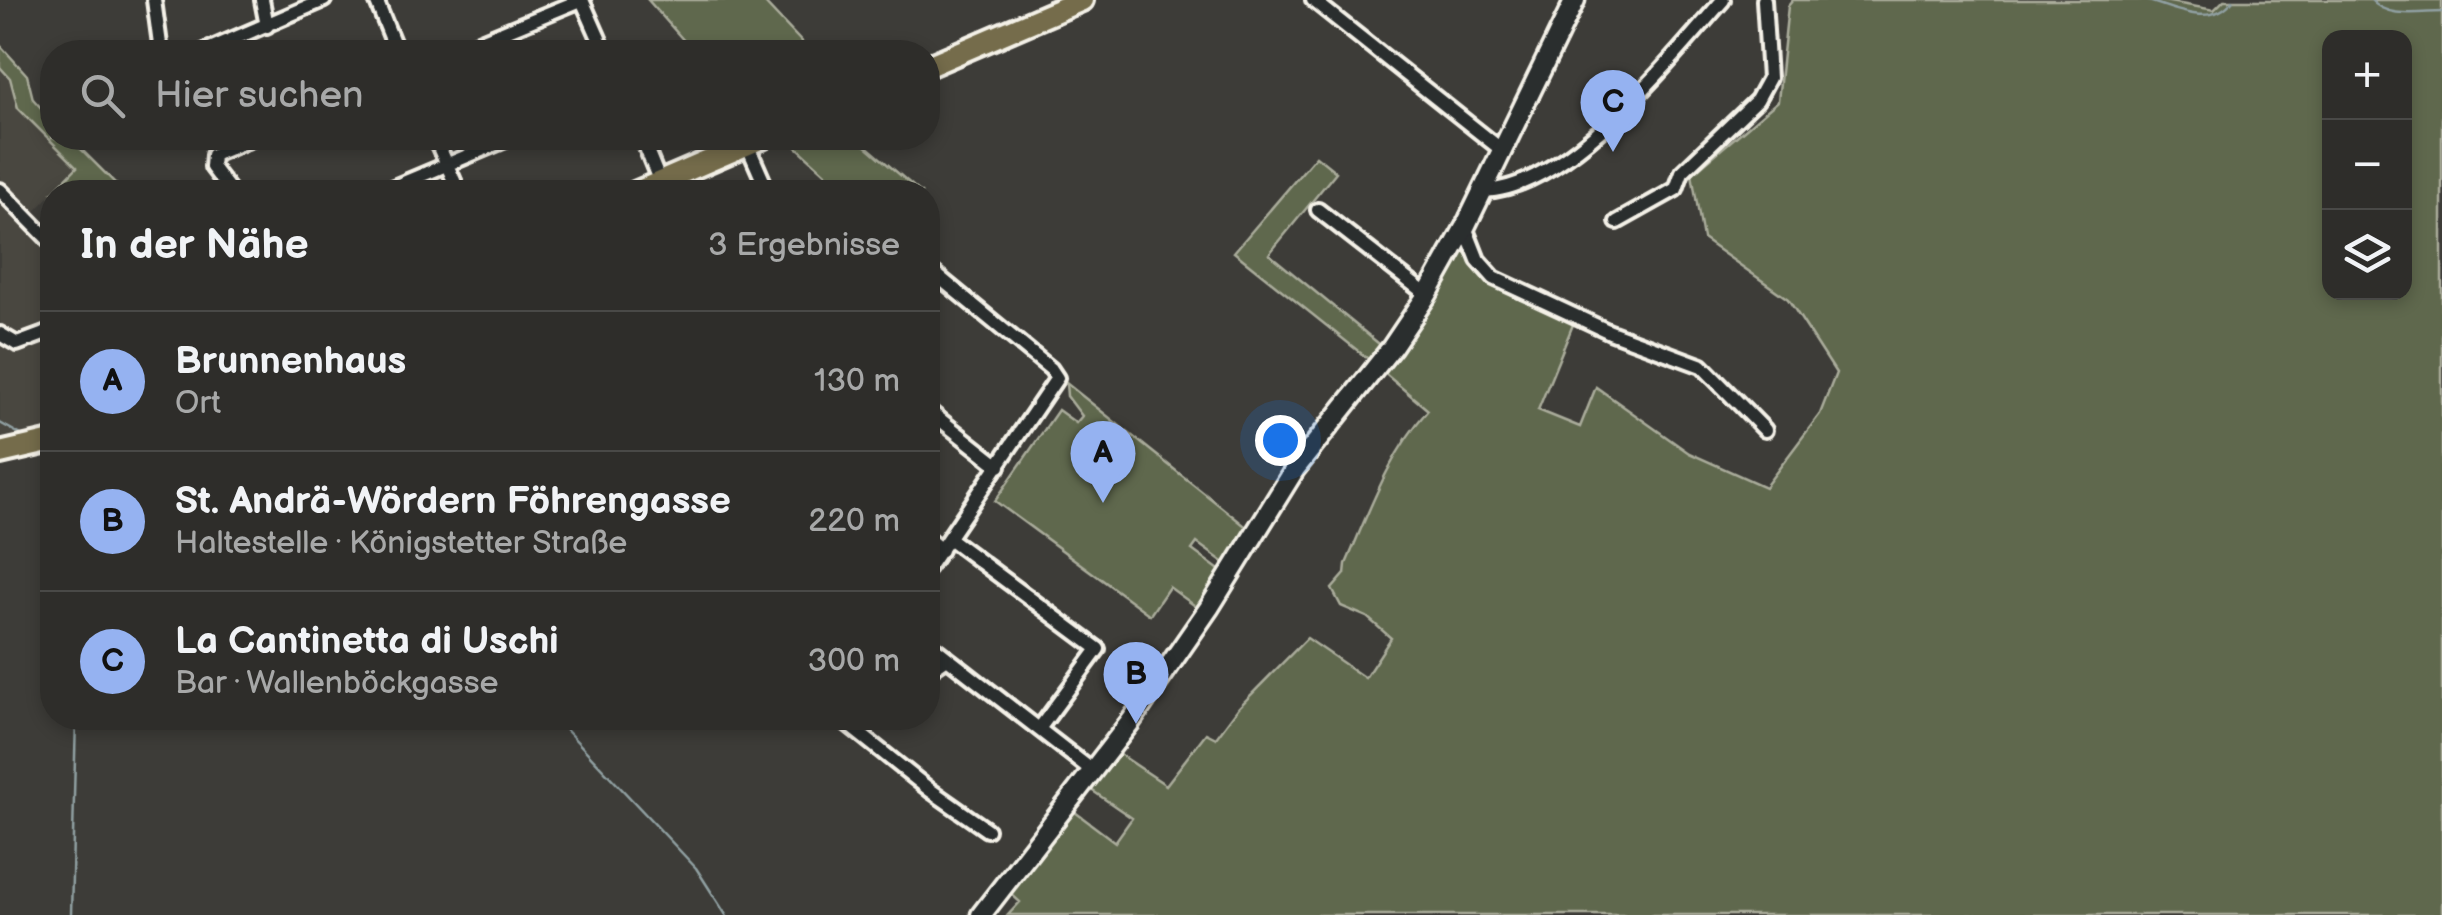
<!DOCTYPE html>
<html lang="de">
<meta charset="utf-8">
<style>
body{margin:0;font-family:"Balsamiq Sans",sans-serif;background:#363532;color:#f1f3f6}
.controls{position:absolute;right:30px;top:30px;display:grid;overflow:hidden;border-radius:20px;box-shadow:0 5px 15px #0003}
.controls button{width:90px;height:90px;display:grid;place-items:center;padding:0;border:0;border-bottom:2px solid #494947;background:#2e2d2a;color:#f1f3f6;font:50px sans-serif}
.you{position:absolute;left:1280px;top:440px;width:35px;height:35px;margin:-25px;border:8px solid #fff;border-radius:50%;background:#1a73e8;box-shadow:0 0 0 15px #1a73e833}
.badge{display:grid;place-items:center;width:65px;height:65px;border-radius:50%;background:#95b2f1;color:#111;font-size:32px;font-weight:700}
.pin{position:absolute;translate:-50% -82px;filter:drop-shadow(0 2px 5px #0008)}
.pin::after{content:'';position:absolute;top:52px;width:35px;height:30px;background:inherit;clip-path:polygon(0 0,100% 0,50% 100%)}
.list{margin:0;padding:0;list-style:none}
h2{display:flex;justify-content:space-between;align-items:center;height:130px;margin:0;padding:0 40px;font-size:42px}
h2 small{font-size:32px;font-weight:400;color:#a7a8a8}
.list li{display:grid;grid-template-columns:65px 1fr auto;gap:30px;align-items:center;box-sizing:border-box;height:140px;padding:0 40px;border-top:2px solid #494947}
.list b{display:block;font-size:38px;white-space:nowrap}
.list p{margin:0;font-size:32px;white-space:nowrap;color:#a7a8a8}
.list em{font-size:32px;font-style:normal;color:#a7a8a8}
.icon{flex:none;width:55px;height:55px;fill:none;stroke:currentColor;stroke-width:2;stroke-linecap:round;stroke-linejoin:round}
.map{position:relative;flex:none;width:2442px;height:915px;overflow:hidden}
.search{position:absolute;background:#2e2d2a;box-shadow:0 5px 15px #0003;left:40px;top:40px;width:900px;height:110px;display:flex;align-items:center;gap:25px;box-sizing:border-box;padding:0 35px;border-radius:40px;color:#a7a8a8;font-size:38px}
.panel{position:absolute;background:#2e2d2a;box-shadow:0 5px 15px #0003;left:40px;top:180px;width:900px;height:550px;border-radius:40px}
.map>svg:first-child{display:block}
.built{fill:#4a4740}
.green{fill:#5f674e;stroke:#aaac9b;stroke-width:2.5;fill-rule:evenodd}
.lines{fill:none;stroke-linecap:round;stroke-linejoin:round}
.stream{stroke:#90a0a2;stroke-width:2.5}
.minor-casing{stroke:#f4f1e8;stroke-width:20}
.secondary-casing{stroke:#f4f1e8;stroke-width:25}
.primary-casing{stroke:#f4f1e8;stroke-width:28}
.minor{stroke:#2a2d2e;stroke-width:12}
.secondary{stroke:#2a2d2e;stroke-width:18}
.primary{stroke:#746c4b;stroke-width:20}
</style>
<div class="map">
<svg width="2442" height="915" viewBox="0 0 2442 915">
<rect width="100%" height="100%" fill="#3d3c38"/>
<filter id="ink" filterUnits="userSpaceOnUse"><feTurbulence type="fractalNoise" baseFrequency=".01" numOctaves="2"/><feDisplacementMap in="SourceGraphic" scale="20" xChannelSelector="R" yChannelSelector="G"/><feConvolveMatrix kernelMatrix="1 2 1 2 8 2 1 2 1" color-interpolation-filters="sRGB"/></filter>
<g filter="url(#ink)">
<path class="built" d="M0,67L10,78L18,108L78,168L31,215L52,237V433L0,446Z"/>
<path class="green" d="M648,0H762L811,52H694Z
M1793,0H2158L2214,10L2224,0H2442V915H1008L1020,902L1010,893L1071,809L1115,842L1132,818L1087,787L1115,751L1166,785L1206,733L1216,738L1239,707L1307,638L1365,678L1391,638L1367,617L1341,606L1332,589L1345,574L1346,564C1369,511 1389,454 1428,410L1383,372L1462,249L1492,281L1574,322L1538,410L1580,427L1596,387L1689,453L1765,487L1820,414L1836,373L1788,299L1703,239L1692,174L1778,101L1788,6ZM2330,38H2404V292H2330Z
M0,45L27,75L33,99L52,120V138H70L124,192H53L77,167L18,108L10,78L0,67Z
M794,138H857L920,192H846L789,140Z
M1316,156L1336,172L1269,254L1384,348L1372,362L1234,252Z
M1066,383L1249,529L1226,564L1197,543L1192,550L1222,572L1198,608L1169,587L1150,615L995,501L1058,410L1076,423L1082,416L1067,396Z"/>
<g class="lines">
<path class="stream" d="M2145,0C2174,8 2211,29 2233,0
M2371,0C2387,19 2420,12 2442,12
M0,423L25,437
M555,718L696,868L726,915
M71,915L76,718"/>
<defs>
<path id="minor" d="M154,0L161,52
M262,0L267,26
M376,0L397,52
M582,0L605,52
M1313,0L1503,151
M203,52L324,0
M454,52L581,0
M435,138L459,192
M642,138L664,192
M747,144L768,192
M0,190L52,243
M1483,191C1568,189 1670,60 1723,0
M231,192L212,167L213,155L254,138
M382,192L510,138
M1318,210L1427,295
M1617,222L1676,189L1682,172L1757,100L1769,78L1764,0
M1465,227L1478,260L1494,278L1610,332L1702,366L1765,430
M928,268L1051,369L1057,378L928,568
M0,334L17,344L52,331
M928,410L999,466
M928,539L941,550
M950,539L1098,649L1039,729
M928,643L1094,772
M928,671L947,658
M840,718L930,790L987,830"/>
<path id="secondary" d="M981,915L1131,721L1209,608L1295,469L1392,347L1427,295L1465,227L1575,0"/>
<path id="primary" d="M928,66L1082,0
M637,192L762,138
M0,453L52,441"/>
</defs>
<use href="#minor" class="minor-casing"/>
<use href="#secondary" class="secondary-casing"/>
<use href="#primary" class="primary-casing"/>
<use href="#minor" class="minor"/>
<use href="#secondary" class="secondary"/>
<use href="#primary" class="primary"/>
</g>
</g>
</svg>
<div class="controls">
<button>+</button>
<button>−</button>
<button><svg class="icon" aria-label="layers" viewBox="0 0 24 24"><path d="M12 4l9 5-9 5-9-5zM3 14l9 5 9-5"/></svg></button>
</div>
<div class="you"></div>
<div class="pin badge" style="left:1103px;top:503px">A</div>
<div class="pin badge" style="left:1136px;top:724px">B</div>
<div class="pin badge" style="left:1613px;top:152px">C</div>
<div class="search"><svg class="icon" aria-label="search" viewBox="0 0 24 24"><circle cx="10" cy="10" r="6"/><path d="M15 15l6 6"/></svg>Hier suchen</div>
<section class="panel">
<h2>In der Nähe<small>3 Ergebnisse</small></h2>
<ul class="list">
<li><span class="badge">A</span><div><b>Brunnenhaus</b><p>Ort</p></div><em>130 m</em></li>
<li><span class="badge">B</span><div><b>St. Andrä-Wördern Föhrengasse</b><p>Haltestelle · Königstetter Straße</p></div><em>220 m</em></li>
<li><span class="badge">C</span><div><b>La Cantinetta di Uschi</b><p>Bar · Wallenböckgasse</p></div><em>300 m</em></li>
</ul>
</section>
</div>
